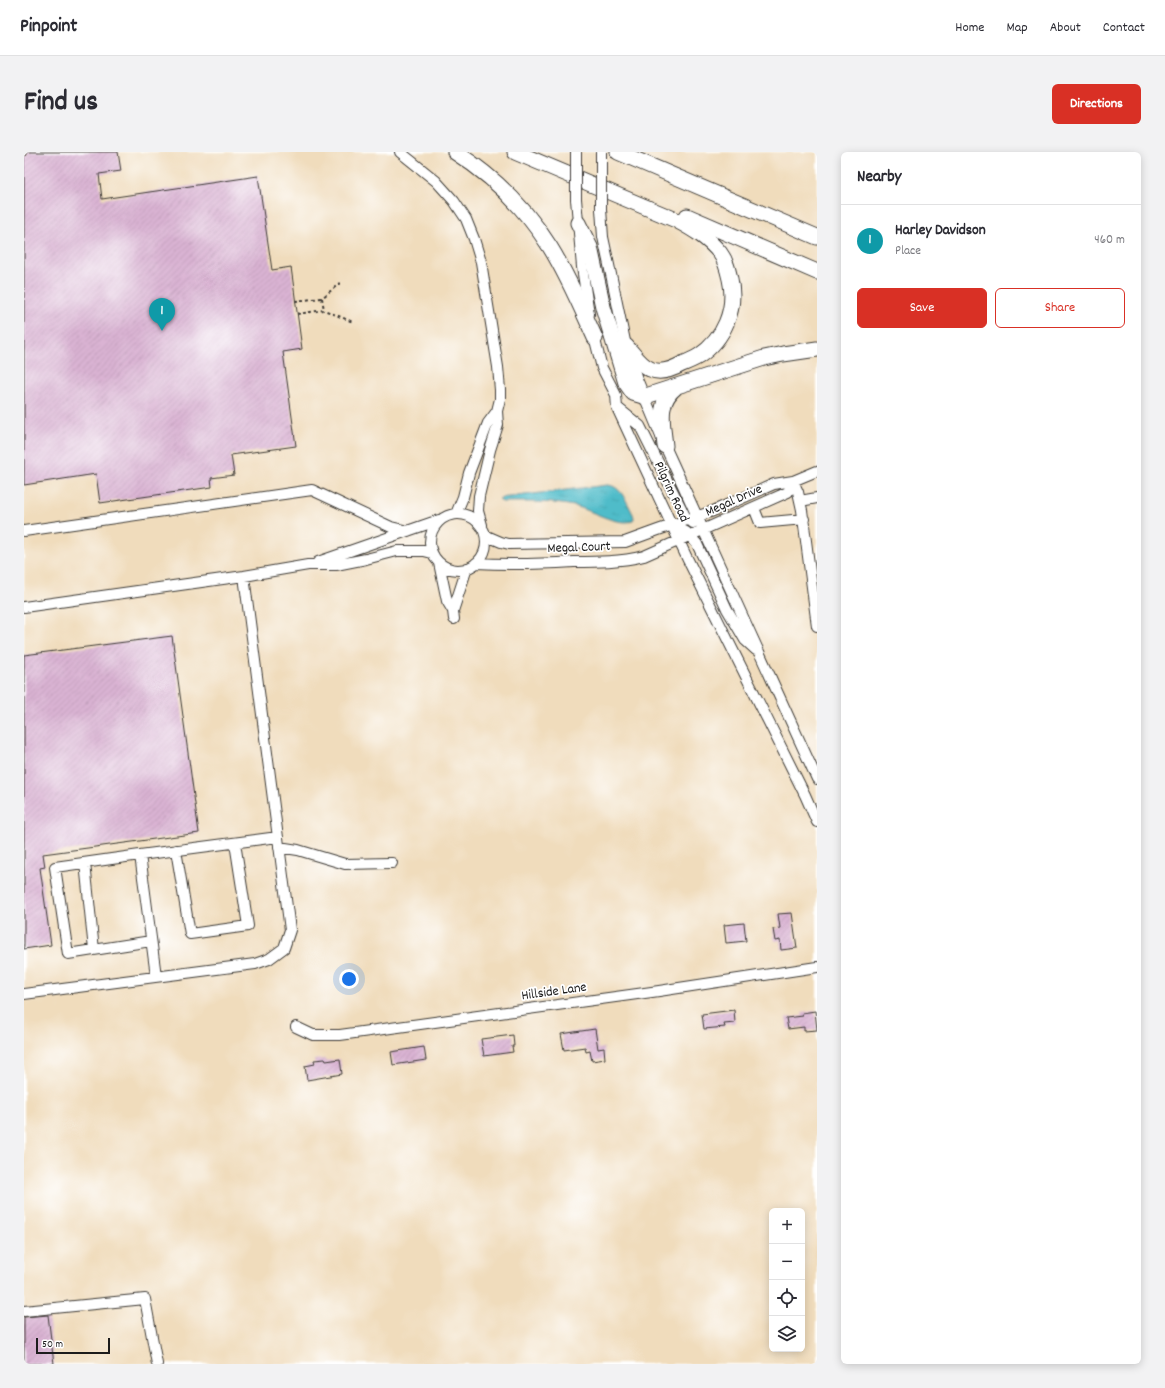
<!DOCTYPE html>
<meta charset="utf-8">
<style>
body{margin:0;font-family:Dekko,sans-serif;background:#f2f2f3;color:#2b2b33}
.controls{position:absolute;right:12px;bottom:12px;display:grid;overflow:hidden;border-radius:6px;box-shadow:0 2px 10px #0003}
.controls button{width:36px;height:36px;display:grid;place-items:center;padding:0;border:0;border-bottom:1px solid #e1e1e2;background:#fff;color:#2b2b33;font:20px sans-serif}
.scale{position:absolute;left:12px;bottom:10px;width:74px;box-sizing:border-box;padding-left:4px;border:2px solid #1c1c1c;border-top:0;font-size:11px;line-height:14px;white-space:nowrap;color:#1c1c1c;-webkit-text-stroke:3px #fff;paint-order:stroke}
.you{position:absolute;left:325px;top:827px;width:14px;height:14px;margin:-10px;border:3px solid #fff;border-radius:50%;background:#1a73e8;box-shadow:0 0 0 6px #1a73e833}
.badge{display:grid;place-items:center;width:26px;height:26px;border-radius:50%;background:#d93025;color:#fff;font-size:13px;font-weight:700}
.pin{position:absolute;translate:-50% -33px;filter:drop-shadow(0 1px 2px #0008)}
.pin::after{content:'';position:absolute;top:21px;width:14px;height:12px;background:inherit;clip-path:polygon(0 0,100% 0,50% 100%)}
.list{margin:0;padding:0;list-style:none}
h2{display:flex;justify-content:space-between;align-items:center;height:52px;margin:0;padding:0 16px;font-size:17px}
h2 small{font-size:13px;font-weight:400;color:#7c7c81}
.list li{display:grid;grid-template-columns:26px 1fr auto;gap:12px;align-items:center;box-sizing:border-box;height:72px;padding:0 16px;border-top:1px solid #e1e1e2}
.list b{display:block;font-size:15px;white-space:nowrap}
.list p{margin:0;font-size:13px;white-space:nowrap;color:#7c7c81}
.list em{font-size:13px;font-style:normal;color:#7c7c81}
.actions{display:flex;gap:8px;padding:12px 16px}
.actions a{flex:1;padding:9px 0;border:1px solid #d93025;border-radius:6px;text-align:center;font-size:14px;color:#d93025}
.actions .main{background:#d93025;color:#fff}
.icon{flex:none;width:22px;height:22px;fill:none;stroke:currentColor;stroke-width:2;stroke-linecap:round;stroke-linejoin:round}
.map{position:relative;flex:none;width:793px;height:1212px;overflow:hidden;border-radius:6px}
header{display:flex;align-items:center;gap:24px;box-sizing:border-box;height:56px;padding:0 20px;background:#fff;border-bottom:1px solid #e1e1e2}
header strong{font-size:19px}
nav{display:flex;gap:22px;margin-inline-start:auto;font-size:14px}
.intro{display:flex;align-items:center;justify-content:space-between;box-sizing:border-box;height:96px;padding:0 24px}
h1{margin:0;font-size:28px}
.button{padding:10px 18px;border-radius:6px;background:#d93025;color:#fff;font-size:14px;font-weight:700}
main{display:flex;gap:24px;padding:0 24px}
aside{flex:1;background:#fff;border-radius:6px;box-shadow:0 2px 10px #0003}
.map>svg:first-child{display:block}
.water{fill:url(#water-ripples);stroke:#366c72}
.building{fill:url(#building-hatch)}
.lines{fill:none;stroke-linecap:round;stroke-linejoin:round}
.minor-casing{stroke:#3c3934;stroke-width:12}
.highway-casing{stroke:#3c3934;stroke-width:17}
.path{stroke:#3c3934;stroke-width:2;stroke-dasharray:3 3;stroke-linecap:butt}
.minor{stroke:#fff;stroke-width:10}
.highway{stroke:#fff;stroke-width:15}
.minor-bridge-casing{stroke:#3c3934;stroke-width:12;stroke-linecap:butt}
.minor-bridge{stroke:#fff;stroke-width:10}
.labels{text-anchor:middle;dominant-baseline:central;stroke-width:3.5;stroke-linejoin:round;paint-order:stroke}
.street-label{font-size:14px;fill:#1c1c1c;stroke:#fff}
</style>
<header>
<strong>Pinpoint</strong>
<nav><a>Home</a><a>Map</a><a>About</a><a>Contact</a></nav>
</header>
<div class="intro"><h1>Find us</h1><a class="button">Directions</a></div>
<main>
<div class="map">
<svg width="793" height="1212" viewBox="0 0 793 1212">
<defs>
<pattern id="water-ripples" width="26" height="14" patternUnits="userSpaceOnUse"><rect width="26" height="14" fill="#4fbcc9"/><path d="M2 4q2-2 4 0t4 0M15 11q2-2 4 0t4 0" fill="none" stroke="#44a1ac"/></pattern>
<pattern id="building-hatch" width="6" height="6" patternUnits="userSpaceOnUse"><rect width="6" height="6" fill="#dab3d3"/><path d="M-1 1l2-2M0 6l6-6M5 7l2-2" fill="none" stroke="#ba99b5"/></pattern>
</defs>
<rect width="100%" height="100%" fill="#fff"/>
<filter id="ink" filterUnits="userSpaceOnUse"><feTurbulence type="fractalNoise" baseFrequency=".025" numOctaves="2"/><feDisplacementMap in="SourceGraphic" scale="8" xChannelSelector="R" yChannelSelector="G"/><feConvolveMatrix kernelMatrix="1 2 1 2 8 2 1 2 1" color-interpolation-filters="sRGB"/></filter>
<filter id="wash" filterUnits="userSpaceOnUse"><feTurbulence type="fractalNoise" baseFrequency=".012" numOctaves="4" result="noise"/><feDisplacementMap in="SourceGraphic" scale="16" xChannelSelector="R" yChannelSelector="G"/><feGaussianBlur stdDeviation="0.9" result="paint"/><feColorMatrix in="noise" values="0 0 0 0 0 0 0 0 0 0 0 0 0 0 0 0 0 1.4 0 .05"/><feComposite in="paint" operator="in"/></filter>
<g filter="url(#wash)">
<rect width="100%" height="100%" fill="#f0dcbc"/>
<path class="water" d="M583,333C597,333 603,351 609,362L610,366L609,369C591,374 568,358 550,354C526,349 502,350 479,350L476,349V346Z"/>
<g id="blocks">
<path class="building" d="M3,0H94L97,19L75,22L78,47L234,24L248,118L267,115L278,197L259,200L272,294L207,303L210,323L187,326L188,335L76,351L72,322L0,333V4L3,3Z
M148,484L175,681L19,702L21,715L16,716L27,793L0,797V503Z
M768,761L773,796L757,798L756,788L751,789L749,777L756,776L754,762Z
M720,771L722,789L702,791L700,773Z
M710,858L711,871L700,872L701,875L680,877L678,862Z
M791,859L793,878L780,879V875L764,877L762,866L779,864L778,861Z
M571,877L574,897L580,896L581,907L568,909L566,899L562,900L561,895L540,898L537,882Z
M489,883L490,894H488L489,900L460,904L457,887Z
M400,895L402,908L369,913L367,900Z
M301,907L302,909L316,907L318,922L283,928L281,914L291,912L290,908Z
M24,1163L30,1212H0V1165Z"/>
</g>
</g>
<g filter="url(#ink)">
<use href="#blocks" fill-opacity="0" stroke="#3c3934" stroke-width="1"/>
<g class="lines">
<defs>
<path id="minor" d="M376,0L412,29L430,49L442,67L450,87L457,110L474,215L476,238V247L473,259L474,273L466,298L455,344L454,359L458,373
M552,47L558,115L565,162
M577,57L579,85L588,127L602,194L613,227L641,294L793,627
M569,180L578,216L592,243L593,256L663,406L781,643L793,670
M595,257L616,274L661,364L669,371
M769,329L774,340L778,358L793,474
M776,349L793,346
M730,356L736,371L780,367
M406 390a28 28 0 1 1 56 0a28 28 0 1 1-56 0Z
M432,362L439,345L445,321L464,271L473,259
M648,373L662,380L673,392L703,457L721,488L732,498
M0,379L288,338L367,375L384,379
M463,384L477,390L485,392L601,390L634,378L689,359L750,332L769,329L793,319
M294,410L415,368
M415,411L423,449L429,459L430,467
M452,411C485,413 517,412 550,410C573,410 596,410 620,404L764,340L769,329
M0,455L220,424L284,413H312L342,407L373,399H400L408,401
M429,459L443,416
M255,695L274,698L321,712L368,711
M152,698L166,782L224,774L211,691
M116,703L254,685
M61,711L70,798
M127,789L44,802L31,715L116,703L132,824
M0,842L231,812L245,807L260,796L266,778L220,424
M272,875L289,883H316L635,839L793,815
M0,1159L121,1147L133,1212"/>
<path id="highway" d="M431,0C469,24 502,57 526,95C544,124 557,155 571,186
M491,0L652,68C669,77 684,86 696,101C702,109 704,118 706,127C713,157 700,187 675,204C670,207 663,210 658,212C649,217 636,222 626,217C616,213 609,201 602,194
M594,0L793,85
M663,64L793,120
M554,71L566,95L579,155L602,231L609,241L619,244L625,243L740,206L759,202L793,197
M641,294C639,272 632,251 652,235"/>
</defs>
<use href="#minor" class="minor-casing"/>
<use href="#highway" class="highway-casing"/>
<path class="path" d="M298,146L300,158
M271,149L298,146L316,131
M273,162L300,158L329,170"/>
<use href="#minor" class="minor"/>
<use href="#highway" class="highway"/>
<defs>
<path id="minor-bridge" d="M552,0V47
M577,0V57"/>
</defs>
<use href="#minor-bridge" class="minor-bridge-casing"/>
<use href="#minor-bridge" class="minor-bridge"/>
</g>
</g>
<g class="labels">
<g class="street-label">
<text transform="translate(647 340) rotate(65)">Pilgrim Road</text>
<text transform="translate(710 349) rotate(-24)">Megal Drive</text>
<text transform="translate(555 396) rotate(-2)">Megal Court</text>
<text transform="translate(530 840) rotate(-8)">Hillside Lane</text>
</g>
</g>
</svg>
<div class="controls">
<button>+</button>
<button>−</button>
<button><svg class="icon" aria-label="locate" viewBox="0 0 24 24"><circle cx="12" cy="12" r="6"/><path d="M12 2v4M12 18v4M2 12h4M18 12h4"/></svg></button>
<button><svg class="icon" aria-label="layers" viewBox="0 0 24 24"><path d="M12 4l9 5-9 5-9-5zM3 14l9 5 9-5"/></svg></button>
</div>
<div class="scale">50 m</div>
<div class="you"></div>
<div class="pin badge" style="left:138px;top:179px;background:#0f9aa8">1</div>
</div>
<aside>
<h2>Nearby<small></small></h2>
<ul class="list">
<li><span class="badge" style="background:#0f9aa8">1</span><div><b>Harley Davidson</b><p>Place</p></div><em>460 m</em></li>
</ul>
<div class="actions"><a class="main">Save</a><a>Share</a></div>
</aside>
</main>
